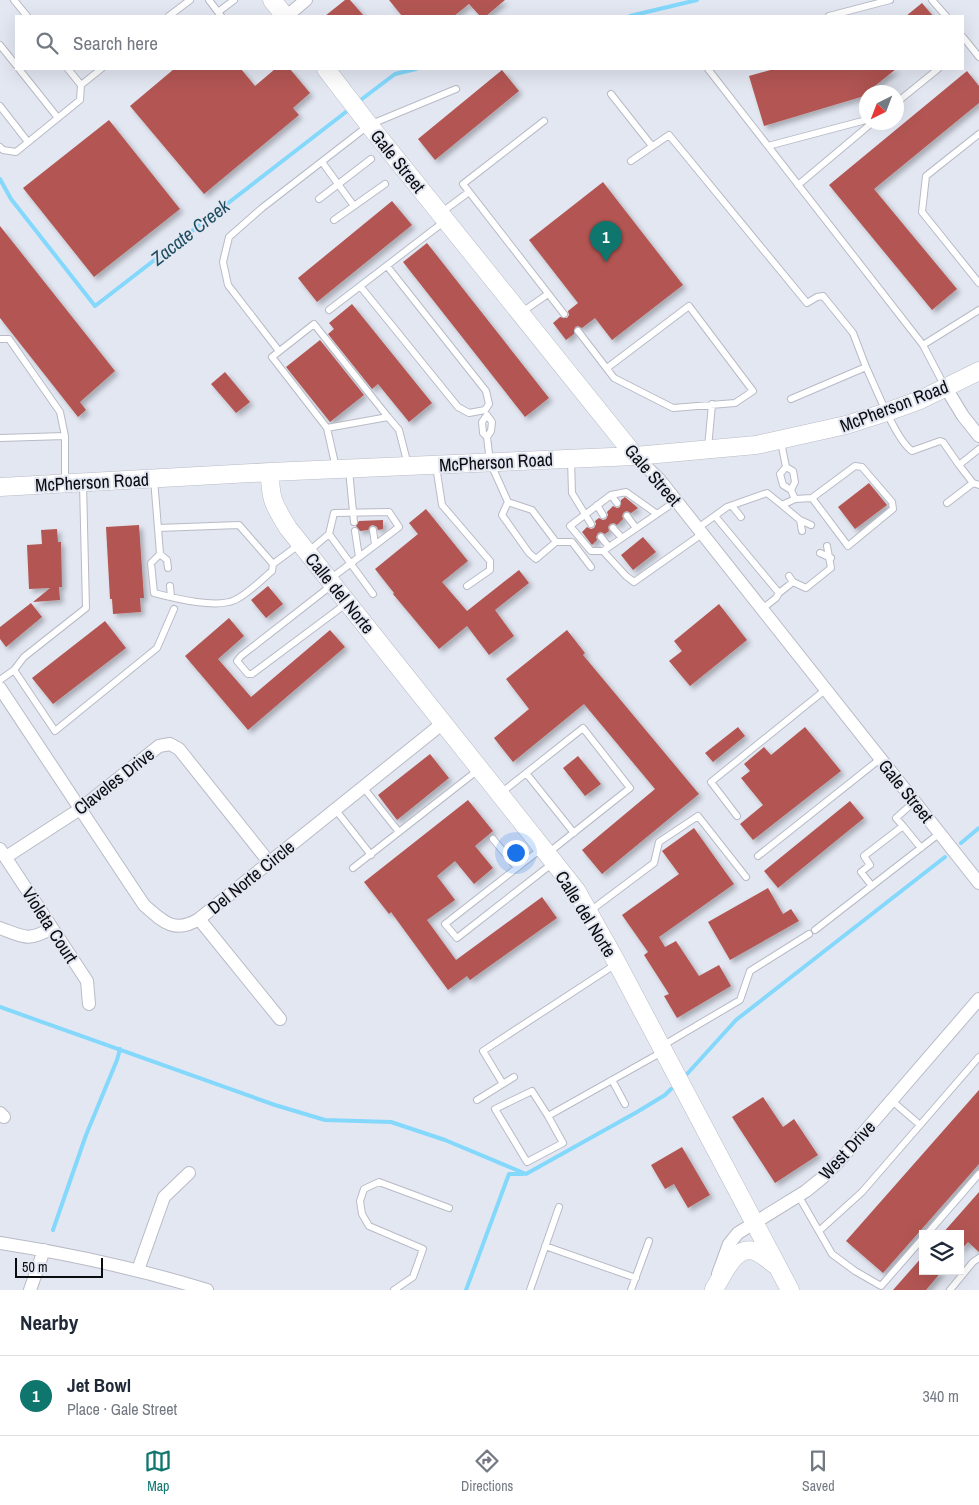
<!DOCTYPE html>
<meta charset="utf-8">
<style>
body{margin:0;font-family:"Archivo Narrow",sans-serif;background:#f6f6f7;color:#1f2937}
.controls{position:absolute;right:15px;bottom:15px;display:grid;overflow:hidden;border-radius:0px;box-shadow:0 5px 20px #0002}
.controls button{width:45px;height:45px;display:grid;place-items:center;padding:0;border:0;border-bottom:1px solid #e0e1e3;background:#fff;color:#1f2937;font:25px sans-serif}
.compass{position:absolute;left:859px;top:85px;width:45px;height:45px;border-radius:50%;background:#fff;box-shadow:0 5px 20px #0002;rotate:222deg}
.scale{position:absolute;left:15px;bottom:12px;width:88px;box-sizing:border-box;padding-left:5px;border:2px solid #0b0c10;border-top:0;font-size:14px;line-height:18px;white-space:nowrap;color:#0b0c10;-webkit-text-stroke:4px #e3e7f2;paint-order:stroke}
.you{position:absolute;left:515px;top:852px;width:18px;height:18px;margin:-12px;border:4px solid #fff;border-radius:50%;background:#1a73e8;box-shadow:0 0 0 8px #1a73e833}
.badge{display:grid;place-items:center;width:32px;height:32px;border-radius:50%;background:#0f766e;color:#fff;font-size:16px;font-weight:700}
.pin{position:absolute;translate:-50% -41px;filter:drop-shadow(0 1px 2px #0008)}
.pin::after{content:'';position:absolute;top:26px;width:18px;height:15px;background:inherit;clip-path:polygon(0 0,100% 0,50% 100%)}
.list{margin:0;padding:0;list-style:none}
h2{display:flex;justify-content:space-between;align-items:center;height:65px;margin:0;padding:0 20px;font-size:21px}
h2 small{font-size:16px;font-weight:400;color:#747a83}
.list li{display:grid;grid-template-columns:32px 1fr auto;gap:15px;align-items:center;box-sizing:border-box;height:80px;padding:0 20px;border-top:1px solid #e0e1e3}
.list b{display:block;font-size:19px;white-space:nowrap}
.list p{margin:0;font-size:16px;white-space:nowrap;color:#747a83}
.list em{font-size:16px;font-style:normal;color:#747a83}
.icon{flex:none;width:28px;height:28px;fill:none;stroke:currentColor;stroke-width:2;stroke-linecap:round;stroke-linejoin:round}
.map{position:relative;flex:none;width:979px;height:1290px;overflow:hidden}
.search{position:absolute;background:#fff;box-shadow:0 5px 20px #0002;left:15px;right:15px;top:15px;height:55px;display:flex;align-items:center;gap:12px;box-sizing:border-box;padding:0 18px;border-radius:0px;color:#747a83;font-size:19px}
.sheet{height:145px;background:#fff}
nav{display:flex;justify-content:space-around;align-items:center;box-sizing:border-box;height:70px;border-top:1px solid #e0e1e3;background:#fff;font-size:14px;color:#747a83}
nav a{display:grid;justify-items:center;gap:2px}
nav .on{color:#0f766e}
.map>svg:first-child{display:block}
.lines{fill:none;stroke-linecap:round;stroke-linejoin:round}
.stream{stroke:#83d8fc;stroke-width:4}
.building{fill:#b35752;filter:url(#shadow)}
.lane-casing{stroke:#b8bbc6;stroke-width:8}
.street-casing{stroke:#b8bbc6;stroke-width:14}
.secondary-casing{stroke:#b8bbc6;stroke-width:19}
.lane{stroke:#fff;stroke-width:6}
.street{stroke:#fff;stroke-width:12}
.secondary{stroke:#fff;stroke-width:18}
.labels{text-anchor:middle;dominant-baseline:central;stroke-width:4;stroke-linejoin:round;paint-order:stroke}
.street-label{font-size:18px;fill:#0b0c10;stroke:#e3e7f2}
.water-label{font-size:19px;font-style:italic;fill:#1f4e61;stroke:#e3e7f2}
</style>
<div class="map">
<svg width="979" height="1290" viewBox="0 0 979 1290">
<defs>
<filter id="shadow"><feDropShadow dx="3.5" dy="3.5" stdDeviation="2.5" flood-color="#0004"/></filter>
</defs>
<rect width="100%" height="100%" fill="#e3e7f2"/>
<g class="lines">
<path class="stream" d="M630,16L697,0
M358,102L395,74L416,69
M0,179L11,199L95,306L351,108
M961,843L979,828
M0,1007L275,1105L325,1120L391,1122L445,1140L526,1174L637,1112L665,1095L671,1089
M687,1074L736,1020L945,857
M53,1230L86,1135L117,1060L120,1049
M466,1290L509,1174H523"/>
</g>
<path class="building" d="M345,0H350L364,16H325Z
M389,0H505L486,16H480L469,4L454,16H402Z
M922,3L933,16H906Z
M174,69H241L255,86L275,69H290L310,93L293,108L299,115L204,194L130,106Z
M774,69H896L861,97L764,126L749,76Z
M502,70L519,91L435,160L418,139Z
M967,71L979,86V103L874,189L957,289L932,310L829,185Z
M109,120L180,209L94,277L23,188Z
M603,182L683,285L612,340L595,318L582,328L578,326L575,327L574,334L566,340L553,323L560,317L567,318L569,315L568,311L578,303L529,240Z
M392,201L412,225L317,302L298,278Z
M0,226L115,371L80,402L86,410L78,417L0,318Z
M427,243L549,398L525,417L403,262Z
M352,304L432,403L409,422L378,384L372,389L328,334L334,329L329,323Z
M320,340L364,395L330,422L286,367Z
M225,372L250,402L236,413L211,384Z
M869,483L887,505L855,529L838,507Z
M625,497L638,508L631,513L627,511L624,512L622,516L623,519L617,525L614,523L610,524L608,527L609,531L605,534L601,532L598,533L596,537L597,540L592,545L582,532L587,527L591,529L594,528L596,524L595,521L599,518L603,520L606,519L608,515L607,512L613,506L617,508L620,507L621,500Z
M426,509L468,561L442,582L467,611L519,570L529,583L495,610L514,636L489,655L467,626L439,649L393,594L394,593L375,569L418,534L409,523Z
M383,520V529L378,530L377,527L373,525L370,526L368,530L360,531L356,526L359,521Z
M139,525L144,598H140L141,612L113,614L112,599H110L106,527Z
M57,529L58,542H61L62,587H59L60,600L33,602L50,588L29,589L27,545L42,544L41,530Z
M643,537L656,552L633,570L621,555Z
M268,586L283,604L266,618L251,600Z
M31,603L42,617L6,647L0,639V627Z
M719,604L747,640L690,686L669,661L682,651L674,641Z
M229,618L244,636L218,659L251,697L330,630L345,647L248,730L185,656Z
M105,621L126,648L53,704L32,678Z
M567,630L585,653L583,655L699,794L602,874L582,850L655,789L584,704L513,762L494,738L529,709L506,679Z
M738,727L745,736L713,762L705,753Z
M805,727L841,771L753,840L740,824L763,805L741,778L750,771L744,764L764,747L771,755Z
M430,754L449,778L397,820L378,795Z
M578,756L601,784L585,796L563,768Z
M468,800L493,831L475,846L493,868L474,884L455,861L437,876L455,900L427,920L456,960L542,897L557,918L470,980L467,976L448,990L391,912L389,914L364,882Z
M850,801L864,818L778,888L764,871Z
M694,828L734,884L659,937L665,947L676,941L699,976L719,965L731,986L677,1018L664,996L669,994L644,955L648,952L622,915L679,874L662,851Z
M768,888L783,914L791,909L799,921L730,960L708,922Z
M979,1090V1164L883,1273L846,1241Z
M763,1097L783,1127L794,1119L818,1155L775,1183L732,1117Z
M682,1147L710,1195L688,1208L674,1184L665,1189L651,1165Z
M979,1192V1252L968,1242L960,1251V1234H942Z
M923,1256V1271H942L926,1290H893Z"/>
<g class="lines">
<defs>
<path id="lane" d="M14,0L27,16
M209,0L221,16
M932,0L946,16
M218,12L234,0
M169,16L190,0
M829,16L890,0
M963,37L979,57
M0,45L16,65
M19,69L58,118
M68,69L81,85
M708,69L923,345L945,387
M611,94L652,146
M896,103L938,69
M0,106L28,142
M544,121L463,184L564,314
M979,134L926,176L922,212L979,283
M768,146L866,120
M0,147L3,150L16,152L80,100L81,85L101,69
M631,161L669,135L807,303L817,297L823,296L853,333L866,367
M322,162L354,206L334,220
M798,185L873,122
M319,199L371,159
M354,206L385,184
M442,212L469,192
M360,286L458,407L469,413L485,410L489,404L486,391L387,266
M329,310L445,221
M522,312L548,294
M578,331L614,378L673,408L735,403L753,391L689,306L607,368
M0,339H9L60,412L65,436
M923,345L979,310
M279,351L228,285L223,262L229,237L262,208L369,125L456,89
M791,399L866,367C875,386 896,440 912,451L940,441L943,442L959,465
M487,415L492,422L491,431L487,437L483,433L482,422Z
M388,417L327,428L272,357L314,324L388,417L399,430L408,465
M327,428L336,468
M487,437L490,462L508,502L532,510L556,542L536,559L529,553L502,515L508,502
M0,438L65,436V482
M781,442L786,467
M708,448L712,404
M979,449L959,465L973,483L979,485
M571,460L572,493L591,524
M436,466L442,505L490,561V570L467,586
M786,467L793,471L795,482L791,490L783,485L780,474Z
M349,470L354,522
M154,479L158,528L239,525L273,564L300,544
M791,490L795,499L812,498L855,466L862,467L892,502L893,509L848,546L812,498
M611,495L617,503
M676,501L603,551L626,576L634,582L702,534
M947,503L973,483
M597,505L603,515
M782,505L800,520L811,525
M732,506L741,517
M627,516L636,528
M715,516L779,593L776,598L762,609
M800,520L802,531
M158,528L160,554L151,563L154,593C174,598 216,609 235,600C248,594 260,581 272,571L273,564
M613,528L622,538
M698,528L727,507L767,493L782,505L795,499
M373,530L375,545
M355,531L359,557
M601,537L609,547
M556,542H572L591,567
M309,551L329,534
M603,551H591L570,526L611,495L626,492L657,514
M820,553L831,558
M160,554L167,560L168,568
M789,576L793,582L806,588L831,568L827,546
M330,579L399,527L389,512L334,513L329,534L373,594
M332,585L241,656L237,661L248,674H252L347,603
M170,586L171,597
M779,593L793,582
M14,670L55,731L157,648L174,609
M0,680L14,670L24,657L86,608L83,484
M526,773L574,833
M363,787L399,832
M501,793L583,728L630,788L548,853
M335,809L371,855
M737,816L711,782L825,690
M903,826L921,848
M493,839L517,868
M541,849L445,924L457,938L553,863
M758,856L880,759
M353,868L478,770
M872,886L861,872L870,865L864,856L903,826L896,818L914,802
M590,911L654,863L659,842L698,816L746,877
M815,930L940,833
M662,1046L740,1000L750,971L809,934
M612,1080L625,1104
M503,1084L483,1051L616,964
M477,1100L514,1077
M891,1100L920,1125
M548,1116L563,1143L527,1162L495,1109L532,1091L548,1116L662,1052
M798,1195L832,1254L855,1271L881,1286L923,1238
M819,1231L862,1192L979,1057
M927,1234L979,1174
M545,1246L636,1278
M394,1290L413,1277L423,1249L369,1226L362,1214L360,1201L364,1189L379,1182L449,1208
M530,1290L559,1207
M631,1290L649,1241
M950,1290L973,1262L979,1258"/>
<path id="street" d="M287,16L306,0
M946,388L963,416L979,436
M635,456L659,479L979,883
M0,688L144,905C163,922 175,934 199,919L443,723
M0,849L87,981L89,1004
M6,857L80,809L159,746L170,744L179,749L269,862
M199,919L280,1019
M0,928C24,937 28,942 52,928
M0,1113L4,1117
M0,1243C70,1254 139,1269 207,1290
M138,1270L164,1197L189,1173
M718,1274L729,1244L738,1233L806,1191L822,1178L841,1159L979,999
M30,1290L44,1250"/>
<path id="secondary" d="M272,0L285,16
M326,69L369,125L635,456
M270,472C270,500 274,505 288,528L576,890L617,963L790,1290
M0,487L270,472L635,456L756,445L846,425L887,412L920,400L979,371
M714,1289C723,1276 734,1245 754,1251C762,1253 768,1260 774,1264"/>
</defs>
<use href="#lane" class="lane-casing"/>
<use href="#street" class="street-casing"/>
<use href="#secondary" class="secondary-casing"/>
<use href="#lane" class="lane"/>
<use href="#street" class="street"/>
<use href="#secondary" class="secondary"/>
</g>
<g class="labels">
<g class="street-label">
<text transform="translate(398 161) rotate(51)">Gale Street</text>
<text transform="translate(894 406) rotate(-21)">McPherson Road</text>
<text transform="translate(496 462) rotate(-3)">McPherson Road</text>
<text transform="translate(653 475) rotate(49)">Gale Street</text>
<text transform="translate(92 482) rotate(-3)">McPherson Road</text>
<text transform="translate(340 593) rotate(51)">Calle del Norte</text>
<text transform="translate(114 781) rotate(-38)">Claveles Drive</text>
<text transform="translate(906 791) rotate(51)">Gale Street</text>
<text transform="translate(251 877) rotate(-39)">Del Norte Circle</text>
<text transform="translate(586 914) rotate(58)">Calle del Norte</text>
<text transform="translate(50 925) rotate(57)">Violeta Court</text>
<text transform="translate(847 1150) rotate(-47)">West Drive</text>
</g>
<g class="water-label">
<text transform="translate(190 232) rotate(-38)">Zacate Creek</text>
</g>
</g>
</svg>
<div class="controls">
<button><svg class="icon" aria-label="layers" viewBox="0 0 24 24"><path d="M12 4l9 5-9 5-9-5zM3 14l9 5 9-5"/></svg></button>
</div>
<svg class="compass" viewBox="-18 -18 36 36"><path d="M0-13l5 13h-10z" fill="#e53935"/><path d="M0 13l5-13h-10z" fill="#747a83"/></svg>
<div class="scale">50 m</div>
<div class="you"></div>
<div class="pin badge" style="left:606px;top:262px">1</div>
<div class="search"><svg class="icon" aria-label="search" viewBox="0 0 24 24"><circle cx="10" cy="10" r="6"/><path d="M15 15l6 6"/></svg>Search here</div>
</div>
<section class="sheet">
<h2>Nearby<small></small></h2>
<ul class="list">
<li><span class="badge">1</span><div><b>Jet Bowl</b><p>Place · Gale Street</p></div><em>340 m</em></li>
</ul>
</section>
<nav>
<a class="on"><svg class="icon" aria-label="map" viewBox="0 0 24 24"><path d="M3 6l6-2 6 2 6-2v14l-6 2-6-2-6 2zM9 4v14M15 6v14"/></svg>Map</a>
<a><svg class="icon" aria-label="directions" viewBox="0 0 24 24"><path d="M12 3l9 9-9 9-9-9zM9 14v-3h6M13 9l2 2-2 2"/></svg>Directions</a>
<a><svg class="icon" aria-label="saved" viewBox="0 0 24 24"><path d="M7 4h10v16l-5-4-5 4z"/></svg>Saved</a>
</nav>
